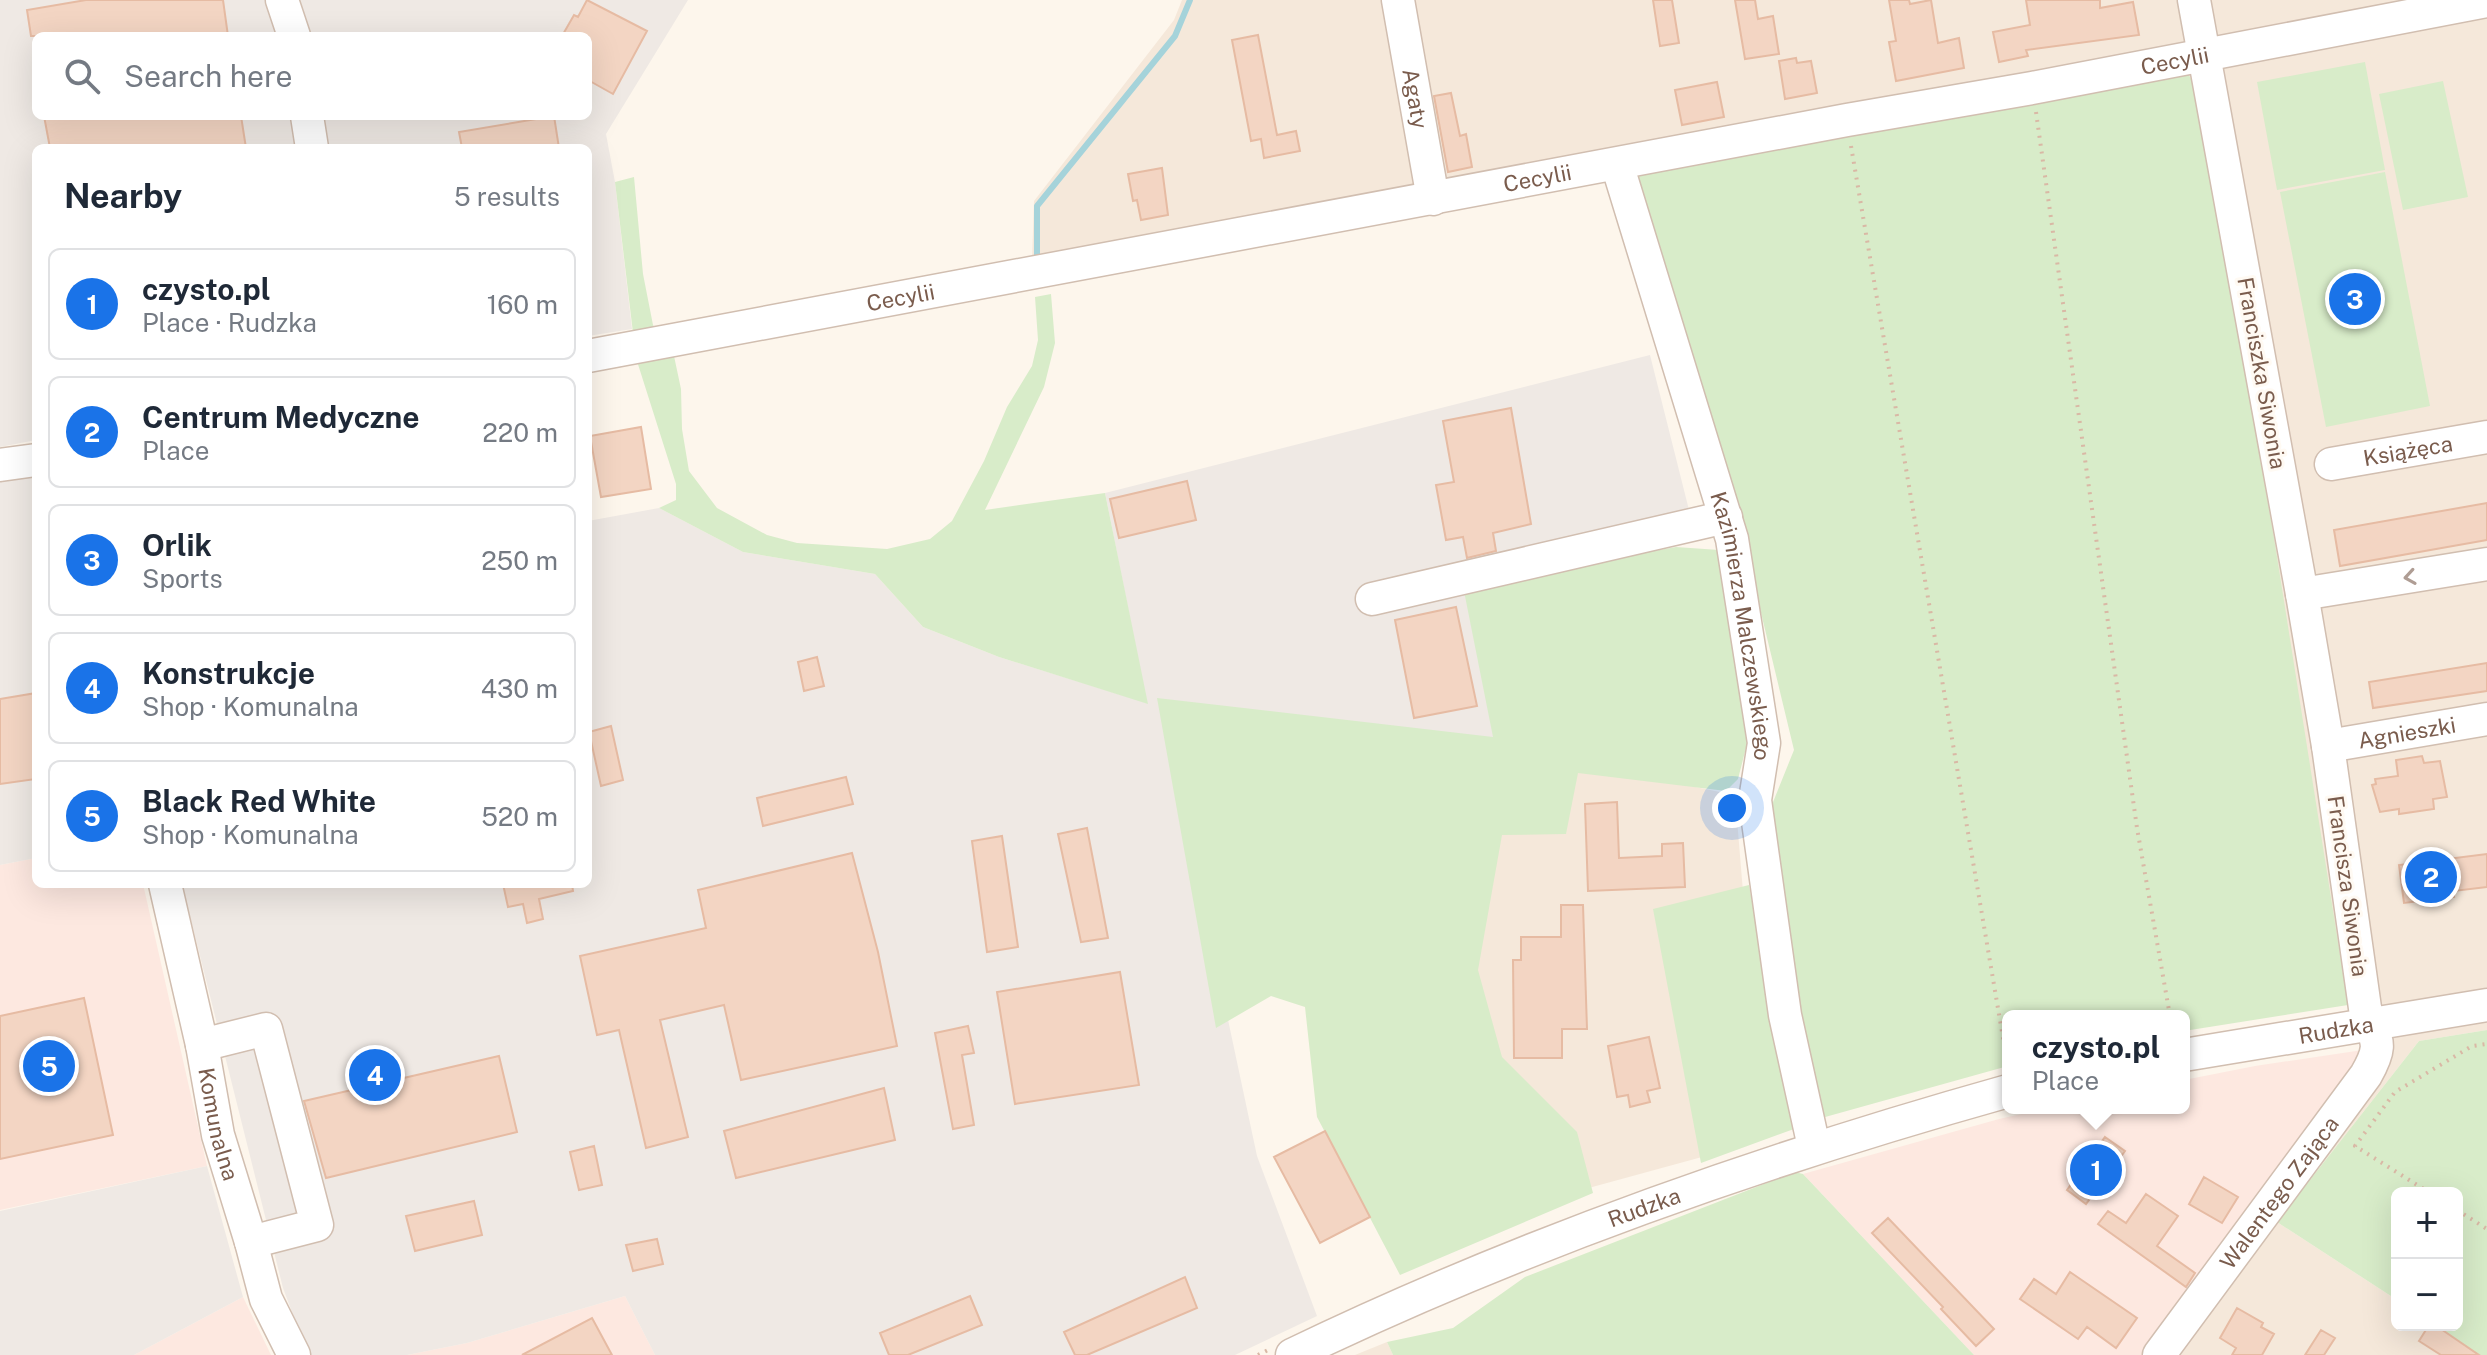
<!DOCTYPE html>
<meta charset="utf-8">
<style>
body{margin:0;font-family:"Public Sans",sans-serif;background:#f2f2f3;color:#1f2937}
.controls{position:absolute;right:24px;bottom:24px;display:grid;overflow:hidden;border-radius:12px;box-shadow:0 8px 32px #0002}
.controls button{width:72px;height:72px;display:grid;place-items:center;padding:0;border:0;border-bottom:2px solid #e0e1e3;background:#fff;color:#1f2937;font:40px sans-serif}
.you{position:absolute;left:1732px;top:808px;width:28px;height:28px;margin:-20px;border:6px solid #fff;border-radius:50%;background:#1a73e8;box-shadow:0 0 0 12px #1a73e833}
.badge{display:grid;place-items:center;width:52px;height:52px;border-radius:50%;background:#1a73e8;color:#fff;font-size:26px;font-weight:700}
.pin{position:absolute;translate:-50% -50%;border:4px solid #fff;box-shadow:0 2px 8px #0006}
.popup{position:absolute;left:2002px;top:1010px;width:188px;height:104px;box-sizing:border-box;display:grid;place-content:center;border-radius:12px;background:#fff;filter:drop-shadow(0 2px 6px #0005);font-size:26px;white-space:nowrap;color:#747a83}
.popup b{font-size:30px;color:#1f2937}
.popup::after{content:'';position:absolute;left:50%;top:100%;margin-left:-16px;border:16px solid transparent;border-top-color:#fff}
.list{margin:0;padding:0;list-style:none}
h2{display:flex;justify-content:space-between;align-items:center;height:104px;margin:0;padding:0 32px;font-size:34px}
h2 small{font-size:26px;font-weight:400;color:#747a83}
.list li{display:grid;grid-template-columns:52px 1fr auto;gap:24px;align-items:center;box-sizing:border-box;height:112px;margin:0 16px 16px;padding:0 16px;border:2px solid #e0e1e3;border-radius:12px}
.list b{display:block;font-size:30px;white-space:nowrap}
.list p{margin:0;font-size:26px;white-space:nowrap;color:#747a83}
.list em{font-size:26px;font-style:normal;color:#747a83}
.icon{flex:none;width:44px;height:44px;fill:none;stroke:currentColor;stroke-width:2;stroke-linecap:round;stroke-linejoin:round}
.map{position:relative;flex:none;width:2487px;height:1355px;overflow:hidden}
.search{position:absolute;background:#fff;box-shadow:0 8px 32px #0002;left:32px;top:32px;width:560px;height:88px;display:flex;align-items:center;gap:20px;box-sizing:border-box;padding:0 28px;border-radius:12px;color:#747a83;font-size:30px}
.panel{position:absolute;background:#fff;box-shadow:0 8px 32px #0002;left:32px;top:144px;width:560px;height:744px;border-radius:12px}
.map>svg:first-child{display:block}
.residential{fill:#f5e8da}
.commercial{fill:#fde8e0}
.industrial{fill:#efe9e4;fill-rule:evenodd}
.green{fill:#d8ecc9}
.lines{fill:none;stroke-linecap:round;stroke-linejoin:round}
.stream{stroke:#a5d3da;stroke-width:6}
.building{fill:#f3d5c3;stroke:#e6bba3;stroke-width:2}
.minor-casing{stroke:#d1beb0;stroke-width:35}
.path{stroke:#d9b8a5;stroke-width:4;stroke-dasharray:2 6;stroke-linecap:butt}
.minor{stroke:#fff;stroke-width:32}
.oneway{stroke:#af9d94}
.labels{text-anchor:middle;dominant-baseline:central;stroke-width:6;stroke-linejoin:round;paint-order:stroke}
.street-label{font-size:22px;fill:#7a5c4d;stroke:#fffaf3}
</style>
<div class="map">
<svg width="2487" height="1355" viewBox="0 0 2487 1355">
<rect width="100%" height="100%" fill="#fdf6ec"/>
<path class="residential" d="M1182,0H2487V1030L2419,1041L2277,1222L2397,1300V1325H2435L2479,1355H2148L2378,1042L2337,993L2187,72L1032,261L1034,201L1174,20Z
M1561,760L1735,795L1743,892L1702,1157L1585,1189L1500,1070L1468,974L1487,834Z
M1387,1342L1393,1355H1355Z"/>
<path class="commercial" d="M36,858V884H143L207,1166L0,1210V865Z
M2376,1048L2148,1355H1974L1803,1174L1999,1119L2049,1108H2184V1080L2255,1066Z
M625,1296L655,1355H407L467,1343Z
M243,1297L271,1355H134Z"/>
<path class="industrial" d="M0,0H688L606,134L615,182L632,329L588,336V148H36V440L0,447ZM36,36H588V116H36Z
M1650,355L1689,510L1470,587L1505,747L1161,705L1257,1156L1317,1316L1235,1355H655L625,1296L467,1343L407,1355H308L283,1288L182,884H588V521L659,508L743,552L875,574L923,627L999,657L1147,703L1105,493Z
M36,475V858L0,865V481Z
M207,1166L243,1297L134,1355H0V1211Z"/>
<path class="green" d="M2365,62L2385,170L2277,190L2257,82Z
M2187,72L2195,86L2274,538L2348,1005L2184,1031V1016H2008V1066L1818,1119L1767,817L1794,750L1732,492L1636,175Z
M2443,81L2468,197L2403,210L2379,94Z
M2385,172L2430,406L2326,427L2280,192Z
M634,177L643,274L653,325L674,356L681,389L682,429L689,471L717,508L767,535L797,543L887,549L930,539L952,521L984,461L1007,407L1032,366L1038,340L1035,297L1051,294L1055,343L1044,387L985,510L1105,493L1148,704L999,657L923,627L875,574L743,552L659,508L676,500V484L636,358L615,182Z
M1676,547L1719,550L1747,744L1738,779L1726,791L1578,773L1566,834L1502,835L1478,970L1502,1057L1577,1132L1593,1193L1400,1275L1317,1117L1305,1007L1271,996L1216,1028L1157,698L1493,737L1463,586Z
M1749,885L1794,1129L1701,1163L1653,909Z
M2487,1030V1355H2479L2435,1325H2457V1193H2397V1300L2277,1222L2419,1041Z
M1795,1172L1803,1174L1974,1355H1393L1387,1342L1453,1328L1525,1277Z"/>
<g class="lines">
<path class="stream" d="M1037,261V206L1175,36L1190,0"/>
</g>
<path class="building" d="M86,0H223L228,36H31L27,10Z
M587,0L647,31L613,94L588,80V36H562L574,15L578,17Z
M1653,0H1672L1679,43L1660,46Z
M1735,0H1755L1758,19L1773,16L1779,54L1745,59Z
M1889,0H1909L1910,4L1931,0L1938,43L1959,38L1964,68L1896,81L1889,42L1896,41Z
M2026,0H2100V8L2133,2L2139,35L2026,50L2028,56L1999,62L1993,32L2030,25Z
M1258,35L1277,135L1296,131L1300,151L1264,158L1261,139L1251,141L1232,40Z
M1796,58L1797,63L1811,61L1817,93L1785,99L1779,61Z
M1717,82L1724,117L1682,125L1675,90Z
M1451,93L1460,136L1466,134L1472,167L1448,172L1434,96Z
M44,116H241L246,148H50Z
M554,116L559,148H462L459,132Z
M1162,168L1168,215L1141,220L1137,200L1133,201L1128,174Z
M1511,408L1531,524L1493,533L1496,551L1467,558L1463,537L1446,540L1436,485L1454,482L1443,421Z
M641,427L651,489L601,497L590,436Z
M1187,481L1196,520L1119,538L1110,499Z
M2487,503V540L2340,566L2334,530Z
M1456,607L1477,706L1414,718L1395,620Z
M817,657L824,686L804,691L798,662Z
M2487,663V691L2373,708L2369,682Z
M36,693V779L0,784V699Z
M611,726L623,780L601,786L589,732Z
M2422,756L2424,763L2440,761L2447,797L2433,799L2434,809L2399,814V809L2380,812L2372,785L2376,784L2375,779L2398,776L2396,760Z
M846,777L853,804L763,826L757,798Z
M1617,802L1619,858L1662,856V844L1683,843L1685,887L1588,891L1585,804Z
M1087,828L1108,938L1081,942L1058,834Z
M1002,836L1018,947L987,952L972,841Z
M852,853L878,952L897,1046L741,1080L724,1005L660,1020L688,1137L646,1148L619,1030L597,1035L580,956L706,928L698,890Z
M2487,854V887L2453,891L2454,897L2404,903L2399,865Z
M503,884H572L573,891L539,899L543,919L527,923L523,904L508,907Z
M1561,905H1583L1587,1029H1562V1058H1514L1513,960H1521V937H1561Z
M1120,972L1139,1085L1015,1104L997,992Z
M84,998L113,1135L0,1159V1016Z
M968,1026L974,1053L962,1055L974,1125L953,1129L935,1033Z
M1649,1037L1660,1088L1647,1091L1650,1102L1630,1107L1628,1095L1617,1097L1608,1046Z
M499,1056L517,1132L326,1178L304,1101Z
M884,1088L895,1140L736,1178L724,1131Z
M1325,1131L1370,1217L1320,1243L1274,1157Z
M2105,1137L2125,1151L2086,1204L2067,1190Z
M594,1146L602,1185L579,1190L570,1152Z
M2204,1177L2238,1197L2222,1223L2189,1204Z
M2146,1194L2178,1216L2157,1246L2195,1273L2186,1287L2098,1224L2108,1211L2126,1223Z
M474,1201L482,1235L415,1251L406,1216Z
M1888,1218L1994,1329L1976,1346L1941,1309L1943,1307L1872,1233Z
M657,1239L663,1264L633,1271L626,1245Z
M2070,1272L2137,1318L2116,1348L2087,1327L2078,1339L2020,1299L2034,1279L2056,1294Z
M1185,1277L1197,1308L1087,1355H1075L1064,1332Z
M970,1296L982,1325L908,1355H889L880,1333Z
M2237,1308L2263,1323L2261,1327L2274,1334L2262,1355H2232L2236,1348L2220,1338Z
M592,1318L612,1355H522Z
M2429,1325H2435L2479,1355H2441L2419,1341Z
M2321,1330L2335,1338L2324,1355H2305Z"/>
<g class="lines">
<defs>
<g id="minor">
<path d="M282,0L294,36"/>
<path id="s1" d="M1398,0L1433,199"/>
<path d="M307,116L312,148"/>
<path id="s2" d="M1617,164L1732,539L1764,743L1755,800L1785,1015L1814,1147"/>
<path id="s3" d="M588,356L1847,120L2032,88L2487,1"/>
<path id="s4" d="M2331,464L2487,437"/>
<path d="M0,465L36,460"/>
<path d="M2302,594L2487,564"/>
<path d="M1372,599L1726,517"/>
<path id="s5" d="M2328,746L2487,719"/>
<path id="s6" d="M165,884L202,1045L218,1135L251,1242L266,1299L294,1355"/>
<path d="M202,1045L266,1029L317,1225L251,1242"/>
<path id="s7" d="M2184,1055L2487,1005"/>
<path id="s8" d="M1292,1355C1522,1244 1762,1160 2008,1091"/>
<path id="s9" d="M2159,1355L2366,1075C2386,1040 2374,1041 2365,1008L2328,746L2302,594L2194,0"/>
</g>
</defs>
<use href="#minor" class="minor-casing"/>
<path class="path" d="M2036,112L2137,828L2170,1016
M1851,146L2008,1067
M2430,1193L2355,1146L2395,1092L2472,1046L2487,1044
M2457,1210L2487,1229
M1258,1355L1268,1350"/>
<use href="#minor" class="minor"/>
</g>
<defs><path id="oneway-chevron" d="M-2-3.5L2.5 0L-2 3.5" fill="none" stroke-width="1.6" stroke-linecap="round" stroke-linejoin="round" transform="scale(2)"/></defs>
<use class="oneway" href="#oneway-chevron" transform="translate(2410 577) rotate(171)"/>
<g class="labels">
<g class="street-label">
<text stroke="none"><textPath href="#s3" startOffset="1614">Cecylii</textPath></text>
<text stroke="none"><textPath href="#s1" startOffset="100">Agaty</textPath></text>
<text stroke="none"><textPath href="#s3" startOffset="966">Cecylii</textPath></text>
<text stroke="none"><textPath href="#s3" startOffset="318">Cecylii</textPath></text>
<text transform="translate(2262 373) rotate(80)">Franciszka Siwonia</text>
<text stroke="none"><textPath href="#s4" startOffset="78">Książęca</textPath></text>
<text stroke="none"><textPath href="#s2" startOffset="480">Kazimierza Malczewskiego</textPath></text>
<text stroke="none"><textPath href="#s5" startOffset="80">Agnieszki</textPath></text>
<text transform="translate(2348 886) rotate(82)">Francisza Siwonia</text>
<text stroke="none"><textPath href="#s7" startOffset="154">Rudzka</textPath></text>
<text stroke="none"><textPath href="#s6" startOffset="246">Komunalna</textPath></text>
<text stroke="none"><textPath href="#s9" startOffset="202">Walentego Zająca</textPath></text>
<text stroke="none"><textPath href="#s8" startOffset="382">Rudzka</textPath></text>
</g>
</g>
</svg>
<div class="controls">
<button>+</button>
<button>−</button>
</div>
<div class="you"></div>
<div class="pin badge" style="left:2096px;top:1170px">1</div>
<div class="popup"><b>czysto.pl</b>Place</div>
<div class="pin badge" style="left:2431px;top:877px">2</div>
<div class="pin badge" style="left:2355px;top:299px">3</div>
<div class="pin badge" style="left:375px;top:1075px">4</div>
<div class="pin badge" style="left:49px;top:1066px">5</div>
<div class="search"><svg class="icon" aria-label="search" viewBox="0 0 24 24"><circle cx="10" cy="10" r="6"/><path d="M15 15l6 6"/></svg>Search here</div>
<section class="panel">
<h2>Nearby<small>5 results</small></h2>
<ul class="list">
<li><span class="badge">1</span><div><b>czysto.pl</b><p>Place · Rudzka</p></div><em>160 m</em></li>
<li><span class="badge">2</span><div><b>Centrum Medyczne</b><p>Place</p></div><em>220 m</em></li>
<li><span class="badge">3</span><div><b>Orlik</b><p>Sports</p></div><em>250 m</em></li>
<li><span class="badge">4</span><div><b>Konstrukcje</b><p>Shop · Komunalna</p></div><em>430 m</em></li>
<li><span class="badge">5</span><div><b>Black Red White</b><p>Shop · Komunalna</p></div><em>520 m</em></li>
</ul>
</section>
</div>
